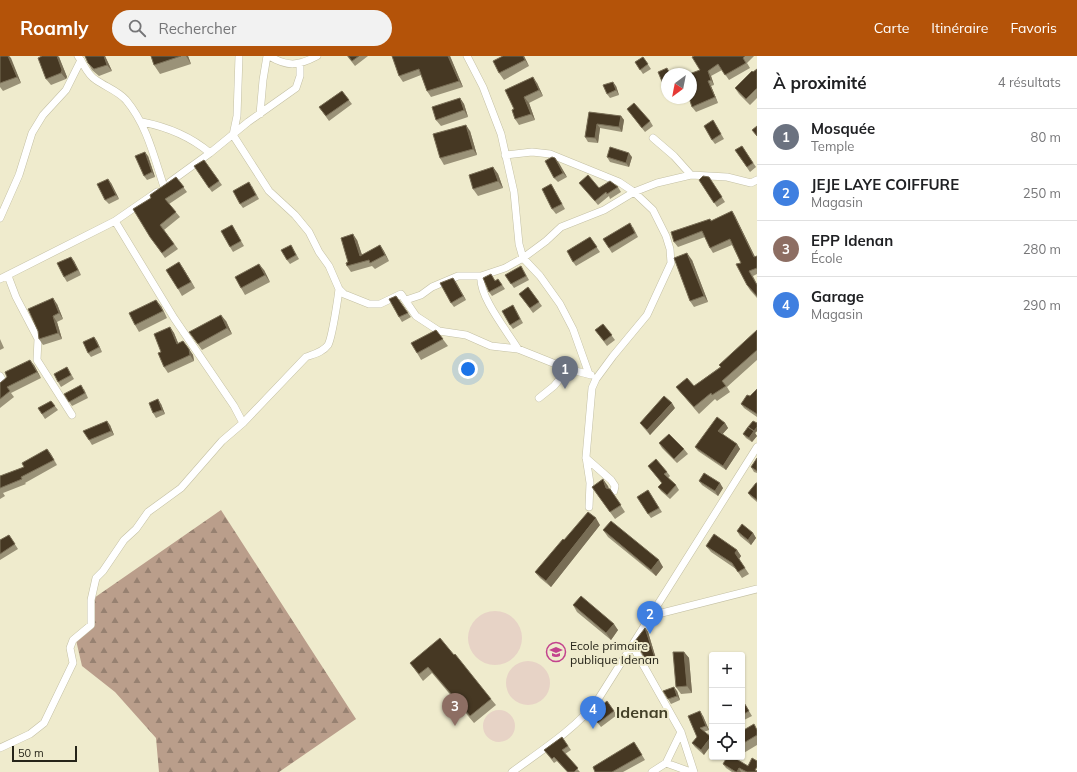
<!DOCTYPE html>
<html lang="fr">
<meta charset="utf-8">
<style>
body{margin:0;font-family:Mulish,sans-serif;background:#f2f2f2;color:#202124}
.controls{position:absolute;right:12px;bottom:12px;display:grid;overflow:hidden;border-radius:4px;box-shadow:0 1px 3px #0004}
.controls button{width:36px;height:36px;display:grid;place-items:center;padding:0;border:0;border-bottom:1px solid #e0e0e0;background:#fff;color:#202124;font:20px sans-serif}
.compass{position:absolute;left:661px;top:12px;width:36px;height:36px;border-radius:50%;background:#fff;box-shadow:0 1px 3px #0004;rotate:212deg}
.scale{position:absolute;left:12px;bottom:10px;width:65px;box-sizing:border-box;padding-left:4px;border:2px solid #262419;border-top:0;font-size:11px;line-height:14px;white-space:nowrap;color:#262419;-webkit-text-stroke:3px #efebcd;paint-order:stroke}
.you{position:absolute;left:468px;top:313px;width:14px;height:14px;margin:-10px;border:3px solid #fff;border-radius:50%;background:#1a73e8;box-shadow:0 0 0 6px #1a73e833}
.badge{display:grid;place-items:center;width:26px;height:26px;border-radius:50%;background:#b45309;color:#fff;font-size:13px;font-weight:700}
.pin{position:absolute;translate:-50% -33px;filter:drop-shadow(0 1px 2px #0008)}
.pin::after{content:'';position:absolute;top:21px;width:14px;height:12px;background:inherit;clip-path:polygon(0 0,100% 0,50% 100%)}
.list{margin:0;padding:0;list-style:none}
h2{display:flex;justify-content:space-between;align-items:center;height:52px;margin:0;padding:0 16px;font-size:17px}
h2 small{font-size:13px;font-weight:400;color:#757577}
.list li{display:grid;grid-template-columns:26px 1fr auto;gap:12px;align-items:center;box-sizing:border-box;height:56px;padding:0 16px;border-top:1px solid #e0e0e0}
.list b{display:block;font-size:15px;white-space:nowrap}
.list p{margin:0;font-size:13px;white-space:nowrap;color:#757577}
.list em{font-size:13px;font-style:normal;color:#757577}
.icon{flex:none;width:22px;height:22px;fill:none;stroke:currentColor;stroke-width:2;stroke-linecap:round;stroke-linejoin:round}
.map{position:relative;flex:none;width:757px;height:716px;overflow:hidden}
header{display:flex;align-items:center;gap:24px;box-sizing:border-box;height:56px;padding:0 20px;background:#b45309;color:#fff}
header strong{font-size:19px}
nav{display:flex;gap:22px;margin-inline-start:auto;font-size:14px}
.search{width:280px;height:36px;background:#f2f2f2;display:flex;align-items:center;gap:10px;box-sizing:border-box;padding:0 14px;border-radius:22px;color:#757577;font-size:15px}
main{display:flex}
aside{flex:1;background:#fff}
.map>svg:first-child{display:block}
.forest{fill:url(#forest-firs)}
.pitch{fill:#e7d3c6}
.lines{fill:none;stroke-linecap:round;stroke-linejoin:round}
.minor-casing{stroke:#c4c0a4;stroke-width:8}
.minor{stroke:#fff;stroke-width:7}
.wall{fill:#9a9278}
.shaded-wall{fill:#796e56}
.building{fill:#463823;stroke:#796e56}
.labels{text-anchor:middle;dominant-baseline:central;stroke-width:4;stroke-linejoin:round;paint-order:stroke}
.poi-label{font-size:12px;fill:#262419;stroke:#efebcd;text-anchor:start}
.district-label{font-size:16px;font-weight:bold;fill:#434027;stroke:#efebcd}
</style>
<header>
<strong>Roamly</strong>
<div class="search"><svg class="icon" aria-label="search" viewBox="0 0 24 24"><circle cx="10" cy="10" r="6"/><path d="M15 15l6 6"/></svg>Rechercher</div>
<nav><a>Carte</a><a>Itinéraire</a><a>Favoris</a></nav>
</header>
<main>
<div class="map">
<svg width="757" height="716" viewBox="0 0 757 716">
<defs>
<pattern id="forest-firs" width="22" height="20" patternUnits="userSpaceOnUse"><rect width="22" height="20" fill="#ba9e8b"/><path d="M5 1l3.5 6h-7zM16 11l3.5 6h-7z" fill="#978171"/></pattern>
</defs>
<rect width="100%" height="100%" fill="#efebcd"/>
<path class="forest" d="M221,454L356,663L279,716H159L156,682L115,636L82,610L76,584L93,571L94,542Z"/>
<path class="pitch" d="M468 582a27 27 0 1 1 54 0a27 27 0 1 1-54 0Z
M506 627a22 22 0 1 1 44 0a22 22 0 1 1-44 0Z
M483 670a16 16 0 1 1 32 0a16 16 0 1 1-32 0Z"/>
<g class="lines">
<defs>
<path id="minor" d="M78,0C84,8 87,19 96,24C106,31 118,35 126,44C147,69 154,101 164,131
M239,0L237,60L233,79L269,135L295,159L309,176L319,196L329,210L339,233L344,238L369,248H380L401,238L416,260L439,275L466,279L491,290L518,293L568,313
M269,0C288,11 298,10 317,0
M467,0L483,31L501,78L514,136L519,188L523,202L540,220L560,248L573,273L589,318
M260,58L263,24L267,0
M142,66C168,71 190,80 210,97
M653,82L674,100L691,119
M505,99L532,96L550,98L619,126L634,136L653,154L666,180L670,193L671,207L647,259L613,300L596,323L592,332L586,401L590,427L589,451
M170,126L210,97L248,66L296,32L300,20V8
M0,162L19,119L32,77L43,59L66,34L81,4
M115,165L174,262L234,350L243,367
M8,220L16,241L38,283L37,304L72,359
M481,220C478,239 507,275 518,293
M0,223L115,165L157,136
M406,244L421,239L432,231L458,220H481L505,212L523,202L546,185L561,171L604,154L634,136L657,127L691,119L727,121L751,127L757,124
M0,320L3,325
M539,342L554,330L568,313L591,319
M586,402L611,424L615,430L614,435
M650,560L757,533
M632,589L681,676L694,716
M0,692L30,678L44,667L73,607L70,592L73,584L91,569V544L96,522L103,515L124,484L136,473L148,456L181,432L222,385L243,367L306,301C314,298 323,296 328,289C332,282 338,242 339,233
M666,707L691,716
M512,716C542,694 574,674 597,645L757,391
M652,716L666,707L681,676"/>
</defs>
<use href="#minor" class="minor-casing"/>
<use href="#minor" class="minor"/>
</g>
<path class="wall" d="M0,0H9L21,27L3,35L0,31Z
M85,0H105L112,15L99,20L92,14L88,7Z
M151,0H188L191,8L160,18L154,9Z
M347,0H368L355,10Z
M392,0H450L463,31L431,41L427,35L421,19L403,26L399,20Z
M524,0L529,10L504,24L499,17Z
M694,0H754L747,7L750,12L729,24L722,14L711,20L714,29L711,30L718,47L696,56L692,51L700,14Z
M59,1L67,21L66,23L51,29L46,23Z
M643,1L651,13L643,18L635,6Z
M757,13V42L750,49L739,38L735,32Z
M537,27L543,40L529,47L535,64L519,69L515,63L514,53Z
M616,30L619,39L610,42L607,38Z
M342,35L352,48L329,65L319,51Z
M460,42L464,48L468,61L441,70L436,64Z
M627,53L650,65L653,70L645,76Z
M589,56L621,60L624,64L622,76L600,72L598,87L588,86L585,81Z
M713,64L724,83L715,88L712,84Z
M470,75L477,99L444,109L440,102Z
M742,90L756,111L750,116L735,94Z
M148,100L155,121L147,124L144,120Z
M607,101H632L629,111L610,106Z
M555,102L567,121L558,126L554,122Z
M204,104L222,129L212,136L209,132Z
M493,111L498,118L503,132L478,140L473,133Z
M176,121L187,136L169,148L180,161L164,174L178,193L165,202L150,181L151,142Z
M709,121L725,146L717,151L699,124Z
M111,127L119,143L109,148L105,144Z
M579,127L599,132L618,131L621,136L610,143L609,140L598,149Z
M551,128L554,133L565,153L556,158L552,153Z
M252,130L259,143L243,152L240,148Z
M732,155L735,160L755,201L757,200V218L753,220L757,228V242L750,234L747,229L741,207L732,189L713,197L710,192L705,181L678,191L674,186L710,163L711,165Z
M232,169L244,190L233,196L230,191Z
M633,171L638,181L612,197L603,183Z
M590,181L600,196L576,210L573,206Z
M357,184L362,199L380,189L389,205L375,213L372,210L351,216L347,210L348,206Z
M291,189L299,203L290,208L287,204Z
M692,204L708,246L694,251L690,245Z
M74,205L81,219L67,226L64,221Z
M183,212L195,232L182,240L178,233Z
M264,214L270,226L245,239L241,232Z
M524,215L529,224L514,232L505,219Z
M453,222L466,244L454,251L451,247Z
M495,224L501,227L505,233L492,240L489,236Z
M528,231L542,250L533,257L519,238Z
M396,240L411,261L402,266L399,261Z
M57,248L63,263L57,266L62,283L43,289L39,283L38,275Z
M161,250L167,262L139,276L135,269Z
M516,254L523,267L513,273L510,269Z
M226,265L232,278L202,294L189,276Z
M603,268L615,284L607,290L595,274Z
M170,271L174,277L178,287L183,285L193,299L194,305L168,317L164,311L161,296Z
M436,274L448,290L421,304L417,297Z
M757,275V304L727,331L730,336L717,345L715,343L699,358L681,337L676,331L694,330L720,311Z
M94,281L102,296L91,301L88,297Z
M0,283L4,292L0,294Z
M34,309L41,322L11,337L14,341L0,352V327Z
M67,311L74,323L61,331L58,326Z
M84,333L88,342L72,350L64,338Z
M757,333V361L744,352L741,348L750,340Z
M51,345L58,354L45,363L38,352Z
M161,348L165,358L156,362L153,357Z
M675,352L650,379L643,371L640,367Z
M725,367L728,372L722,378L737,388L740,393L726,414L698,395L695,391Z
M757,367V375L755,377H754L757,380L752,386L746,382L743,378L749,372Z
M110,369L114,379L92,389L89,384Z
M659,387L684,393L688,398L677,407L662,392Z
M47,393L57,409L25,427L26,428L3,437L5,440L0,443V420L24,411Z
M757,402V417L754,416L751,411Z
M648,410L667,416L670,420L668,422L676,429L679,434L670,443L661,435L658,431L662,427Z
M699,425L723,432L718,440L702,429Z
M757,427V446L751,441L748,437Z
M608,430L609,433H610L625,456L615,463L592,431Z
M648,434L662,456L651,462L648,458Z
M600,469L551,531L540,522L535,516L564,484Z
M603,474L663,511L656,520L608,481Z
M737,475L753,477L756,482L751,489L740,480Z
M9,479L18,493L0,504V484Z
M706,490L737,494L741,500L739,503L749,518L742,522L736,513L711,496Z
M573,549L618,574L611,584L577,556Z
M645,572L648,576L657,606L649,610L647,606Z
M684,596L689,602L692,637L681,638L676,631Z
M454,599L491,643L496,649L474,667L432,617L423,625L410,607Z
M677,635L680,644L671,648L668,643Z
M743,645L752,660L742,665V646Z
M614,655L617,659L601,671L591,658Z
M703,660L709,674L704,676V699L695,691L692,687L697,681Z
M757,673V689L742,698V675Z
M562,681L571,694L565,698L580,716H567L557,705L554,707L544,694Z
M637,691L645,704L623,716H595Z
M723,708L748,710L757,716H732L726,712Z"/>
<path class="shaded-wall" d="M8,0H9L11,2L21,27L17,21Z
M57,0H58L59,1L67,21L66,23L61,17Z
M104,0H105L112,15L107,9Z
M186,0H188L191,8Z
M448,0H450L463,31L459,25Z
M523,0H524L529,10L525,4Z
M708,15L711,20L714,29L711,24Z
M533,21L537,27L543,40L539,34Z
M708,25L711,30L718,47L715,41Z
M613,26L616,30L619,39L616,34Z
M524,41L529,47L535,64L531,58Z
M460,42L464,48L468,61L464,54Z
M621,60L624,64L622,76L619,71Z
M597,68L600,72L598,87L595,82Z
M466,69L470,75L477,99L473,93Z
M145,96L148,100L155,121L152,116Z
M629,97L632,101L629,111L626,107Z
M555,102L559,107L567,121L563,117Z
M493,111L498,118L503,132L498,125Z
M108,123L111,127L119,143L116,139Z
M732,155L735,160L757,205L754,201Z
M353,178L357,184L364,205L360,200Z
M380,189L384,195L389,205L385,199Z
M687,197L692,204L708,246L704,240Z
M71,201L74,205L81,219L78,214Z
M179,206L183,212L195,232L191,226Z
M259,208L264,214L270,226L265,219Z
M453,222L456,226L466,244L463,240Z
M53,242L57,248L63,263L59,257Z
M156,244L161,250L167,262L163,255Z
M221,259L226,265L232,278L227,272Z
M53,260L57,266L62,283L58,277Z
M170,271L174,277L181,294L177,288Z
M94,281L97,285L102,296L99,291Z
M189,293L193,299L194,305L190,299Z
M30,304L34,309L41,322L37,316Z
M158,343L161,348L165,358L162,354Z
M672,347L675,352L650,379L647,374Z
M107,365L110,369L114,379L111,375Z
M725,367L728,372L721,380L718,375Z
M757,371V375L755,377L754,375Z
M754,375L757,380L752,386L749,382Z
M737,388L740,393L726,414L723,410Z
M47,393L51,398L57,409L54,404Z
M603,423L608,430L610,438L606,432Z
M720,427L723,432L718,440L715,435Z
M596,462L600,469L551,531L546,525Z
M753,477L756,482L751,489L748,484Z
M737,494L741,500L739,503L749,518L735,497Z
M659,504L663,511L656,520L651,514Z
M614,568L618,574L611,584L606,577Z
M645,572L648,576L657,606L655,602Z
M684,596L689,602L692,637L687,630Z
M674,631L677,635L680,644L677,640Z
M700,655L703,660L709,674L706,670Z
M711,681L712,683V688L704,699L701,694Z
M739,712L741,716H737Z"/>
<path class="building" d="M0,0H8L17,21L0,27Z
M42,0H57L62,14L61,17L46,23L38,2Z
M85,0H104L107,9L94,13L88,7Z
M151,0H181L154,9Z
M348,0H359L352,5Z
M392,0H448L459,25L427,35L419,13L399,20Z
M503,0H523L525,4L499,17L493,5Z
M694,0H745L743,2L746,7L725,19L718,8L708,15L711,24L708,25L715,41L692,51L689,42H691V18H689L700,14L692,1Z
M643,1L648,8L640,14L635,6Z
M667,12L670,18H667V35H666L658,16Z
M757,13V32L746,43L735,32L752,15L753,16Z
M533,21L539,34L524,41L531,58L515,63L512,54L514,53L505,34Z
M613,26L616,34L607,38L603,29Z
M342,35L349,44L326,60L319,51Z
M460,42L464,54L436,64L432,51Z
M634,47L650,65L642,72L627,53Z
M589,56L621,60L619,71L597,68L595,82L585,81Z
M713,64L721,78L712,84L704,70Z
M466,69L473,93L440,102L433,78Z
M757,70V80L752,74Z
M742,90L753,107L747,111L735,94Z
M610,91L629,97L626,107L607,101Z
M145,96L152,116L144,120L135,100Z
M552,101L555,102L563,117L554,122L545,105Z
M204,104L219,125L209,132L194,110Z
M493,111L498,125L473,133L469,119Z
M588,119L599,132L610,125L618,131L607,138L606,136L595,145L579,127Z
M703,120L709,121L722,141L714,147L699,124Z
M176,121L184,131L165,143L176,156L160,169L174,188L162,197L150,181L133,153L151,142L150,139Z
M108,123L116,139L105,144L97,128Z
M249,126L256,139L240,148L233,135Z
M551,128L562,148L552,153L542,133Z
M732,155L754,201L757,200V212L749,215L757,229V240L747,229L736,208L741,207L730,183L710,192L702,175L674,186L671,176L710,163L711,165Z
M630,167L635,177L609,192L603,183Z
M232,169L241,185L230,191L221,175Z
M353,178L360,200L380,189L385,199L370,207L369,204L347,210L346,207L348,206L341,182Z
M590,181L597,191L573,206L567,195Z
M291,189L296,199L287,204L281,194Z
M687,197L704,240L690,245L674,202Z
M71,201L78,214L64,221L57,207Z
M179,206L191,226L178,233L166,214Z
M259,208L265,219L241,232L235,221Z
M521,210L526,220L511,228L505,219Z
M491,218L495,225L498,223L502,229L489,236L483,222Z
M453,222L463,240L451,247L440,227Z
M528,231L539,246L530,252L519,238Z
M396,240L408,257L399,261L389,243Z
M53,242L59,257L53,260L58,277L39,283L38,275L28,253Z
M156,244L163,255L135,269L129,257Z
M513,249L520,263L510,269L502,255Z
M221,259L227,272L198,288L189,276Z
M603,268L612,279L604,285L595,274Z
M170,271L177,288L183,285L189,293L190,299L164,311L158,297L161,296L154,278Z
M436,274L443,283L417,297L411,287Z
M757,274V294L722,325L726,330L712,339L711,337L694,351L676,331L687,322L694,330L721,311L719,309Z
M94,281L99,291L88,297L83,286Z
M30,304L37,316L7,331L10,335L0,343V327L7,321L5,316Z
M67,311L71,319L58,326L54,318Z
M81,329L85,337L69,346L64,338Z
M757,333V358L741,348L747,339L750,340Z
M664,340L672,347L647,374L640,367Z
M158,343L162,354L153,357L149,347Z
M51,345L55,350L42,358L38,352Z
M717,361L725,367L718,375L737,388L723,410L695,391Z
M107,365L111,375L89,384L83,375Z
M753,365L757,367V371L754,375L748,371Z
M748,371L754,375L749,382L743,378Z
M669,378L684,393L674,403L659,387Z
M47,393L54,404L21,421L22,423L0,432V420L24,411L22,407Z
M757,402V415L751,411Z
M656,403L667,416L664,418L676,429L667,439L658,431L662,427L648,410Z
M704,417L720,427L715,435L699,425Z
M603,423L606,432L610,433L621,449L610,456L592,431Z
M756,427H757V444L748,437Z
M648,434L659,452L648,458L637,441Z
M588,456L596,462L546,525L535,516L563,483L564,484Z
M611,465L659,504L651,514L603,474Z
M742,468L753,477L748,484L737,475Z
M714,478L737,494L735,497L745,512L738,516L732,507L706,490Z
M9,479L15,488L0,498V484Z
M581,540L614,568L606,577L573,549Z
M645,572L655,602L647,606L635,585Z
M440,582L454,599L455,598L491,643L470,660L428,611L419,618L410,607Z
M673,596H684L687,630L676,631Z
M674,631L677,640L668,643L663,635Z
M607,645L614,655L598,667L591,658Z
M743,645L749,655L742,659V646Z
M700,655L706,670L700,672L711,681L701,694L692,687L697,681L688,660Z
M754,668L757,674V679L742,688V675Z
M562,681L568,690L562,694L578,712L574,716H568L554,701L552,703L544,694Z
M634,686L642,699L612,716H595L593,711Z
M727,701H733L748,710L752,702L757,705V711L755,714L757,715V716H747L739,712L737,716H736L723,708Z"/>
<defs>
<symbol id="school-ring" viewBox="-11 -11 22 22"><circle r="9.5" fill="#efebcd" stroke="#c3438e" stroke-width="1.5"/><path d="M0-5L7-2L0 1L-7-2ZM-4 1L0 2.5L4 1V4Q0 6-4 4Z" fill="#c3438e"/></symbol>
</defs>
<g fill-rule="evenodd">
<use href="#school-ring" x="545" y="585" width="22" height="22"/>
</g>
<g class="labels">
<g class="poi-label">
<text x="570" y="589">Ecole primaire<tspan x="570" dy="14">publique Idenan</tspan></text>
</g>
<g class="district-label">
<text x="642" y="656">Idenan</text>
</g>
</g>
</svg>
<div class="controls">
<button>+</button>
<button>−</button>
<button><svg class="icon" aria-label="locate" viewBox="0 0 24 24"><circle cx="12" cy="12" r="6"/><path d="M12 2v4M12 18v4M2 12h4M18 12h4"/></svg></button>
</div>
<svg class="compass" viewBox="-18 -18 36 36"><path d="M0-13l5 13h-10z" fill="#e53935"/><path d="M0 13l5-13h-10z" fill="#757577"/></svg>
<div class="scale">50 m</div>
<div class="you"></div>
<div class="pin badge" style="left:565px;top:333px;background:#6b7280">1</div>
<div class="pin badge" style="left:650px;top:578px;background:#3f7fe0">2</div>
<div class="pin badge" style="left:455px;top:670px;background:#8d6e63">3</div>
<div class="pin badge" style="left:593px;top:673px;background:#3f7fe0">4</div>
</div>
<aside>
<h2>À proximité<small>4 résultats</small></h2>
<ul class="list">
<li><span class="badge" style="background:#6b7280">1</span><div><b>Mosquée</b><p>Temple</p></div><em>80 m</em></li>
<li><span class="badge" style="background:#3f7fe0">2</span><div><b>JEJE LAYE COIFFURE</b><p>Magasin</p></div><em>250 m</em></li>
<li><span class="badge" style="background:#8d6e63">3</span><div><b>EPP Idenan</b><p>École</p></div><em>280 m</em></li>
<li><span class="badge" style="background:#3f7fe0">4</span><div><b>Garage</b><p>Magasin</p></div><em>290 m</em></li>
</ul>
</aside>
</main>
